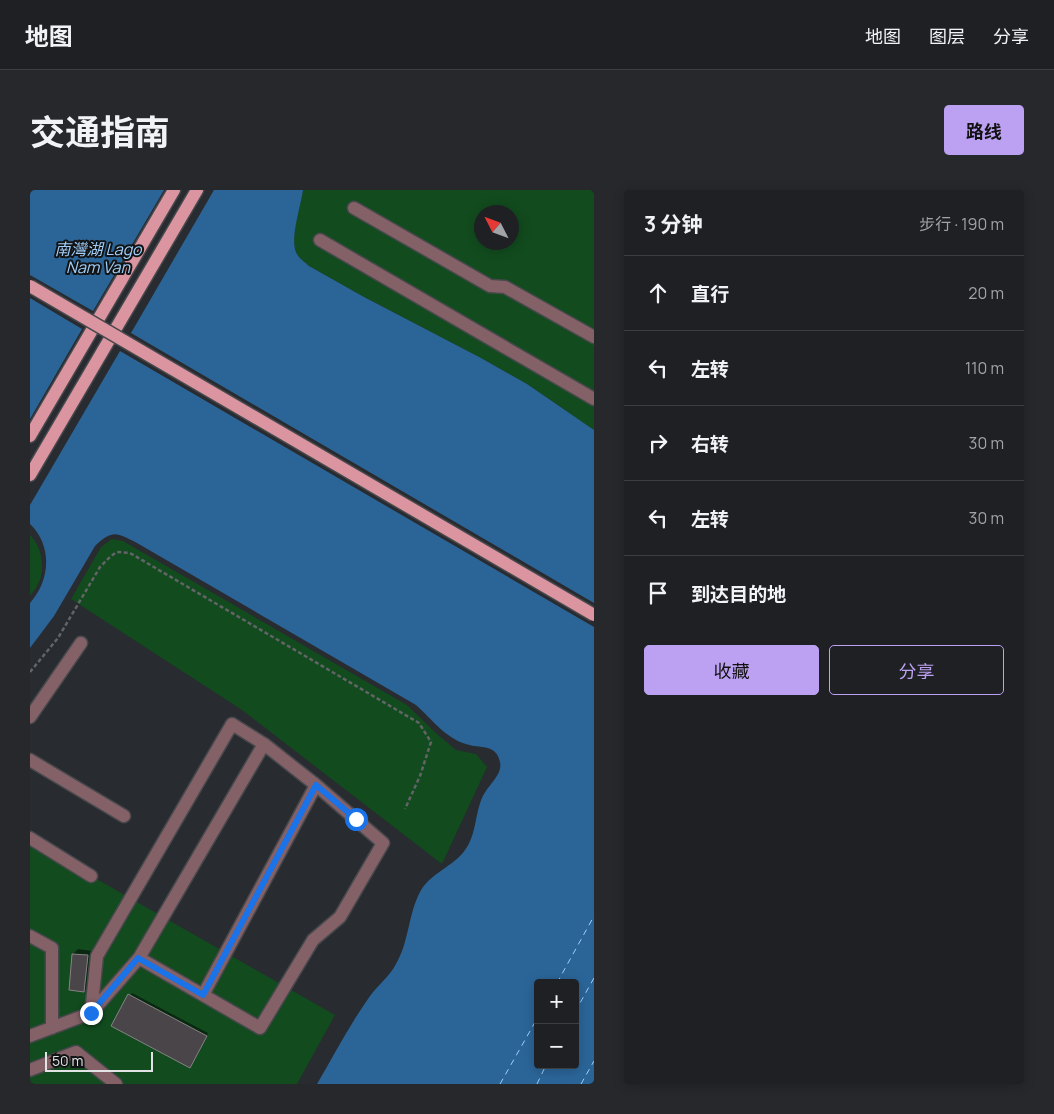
<!DOCTYPE html>
<html lang="zh">
<meta charset="utf-8">
<style>
body{margin:0;font-family:Manrope,"Noto Sans SC",sans-serif;background:#26282b;color:#f1f3f6}
.controls{position:absolute;right:15px;bottom:15px;display:grid;overflow:hidden;border-radius:5px;box-shadow:0 2px 12px #0003}
.controls button{width:45px;height:45px;display:grid;place-items:center;padding:0;border:0;border-bottom:1px solid #3c3e41;background:#1e2023;color:#f1f3f6;font:25px sans-serif}
.compass{position:absolute;left:444px;top:15px;width:45px;height:45px;border-radius:50%;background:#1e2023;box-shadow:0 2px 12px #0003;rotate:312deg}
.scale{position:absolute;left:15px;bottom:12px;width:108px;box-sizing:border-box;padding-left:5px;border:2px solid #e1e3e5;border-top:0;font-size:14px;line-height:18px;white-space:nowrap;color:#e1e3e5;-webkit-text-stroke:4px #121315;paint-order:stroke}
.stop{position:absolute;width:15px;height:15px;margin:-11px;border:4px solid #1a73e8;border-radius:50%;background:#fff}
.stop.end{background:#1a73e8;border-color:#fff;box-shadow:0 1px 5px #0008}
.list{margin:0;padding:0;list-style:none}
h2{display:flex;justify-content:space-between;align-items:center;height:65px;margin:0;padding:0 20px;font-size:21px}
h2 small{font-size:16px;font-weight:400;color:#a1a3a6}
.list li{display:grid;grid-template-columns:32px 1fr auto;gap:15px;align-items:center;box-sizing:border-box;height:75px;padding:0 20px;border-top:1px solid #3c3e41}
.list b{display:block;font-size:19px;white-space:nowrap}
.list em{font-size:16px;font-style:normal;color:#a1a3a6}
.actions{display:flex;gap:10px;padding:15px 20px}
.actions a{flex:1;padding:11px 0;border:1px solid #bca0f2;border-radius:5px;text-align:center;font-size:18px;color:#bca0f2}
.actions .main{background:#bca0f2;color:#111}
.icon{flex:none;width:28px;height:28px;fill:none;stroke:currentColor;stroke-width:2;stroke-linecap:round;stroke-linejoin:round}
.map{position:relative;flex:none;width:564px;height:894px;overflow:hidden;border-radius:5px}
header{display:flex;align-items:center;gap:30px;box-sizing:border-box;height:70px;padding:0 25px;background:#1e2023;border-bottom:1px solid #3c3e41}
header strong{font-size:24px}
nav{display:flex;gap:28px;margin-inline-start:auto;font-size:18px}
.intro{display:flex;align-items:center;justify-content:space-between;box-sizing:border-box;height:120px;padding:0 30px}
h1{margin:0;font-size:35px}
.button{padding:12px 22px;border-radius:5px;background:#bca0f2;color:#111;font-size:18px;font-weight:700}
main{display:flex;gap:30px;padding:0 30px}
aside{flex:1;background:#1e2023;border-radius:5px;box-shadow:0 2px 12px #0003}
.map>svg:first-child{display:block}
.green{fill:#124b1e;fill-rule:evenodd}
.water{fill:#2b6598;fill-rule:evenodd}
.pier{fill:#282b2f}
.shadow{fill:#0007}
.lines{fill:none;stroke-linecap:round;stroke-linejoin:round}
.ferry{stroke:#a0cef9;stroke-width:1;stroke-dasharray:6 5;stroke-linecap:butt}
.building{fill:#494548;stroke:#878286}
.minor-casing{stroke:#46484c;stroke-width:15}
.major-casing{stroke:#46484c;stroke-width:15}
.path{stroke:#626468;stroke-width:2.5;stroke-dasharray:4 2.5;stroke-linecap:butt}
.minor{stroke:#836166;stroke-width:12}
.major{stroke:#db95a0;stroke-width:12}
.major-bridge-casing{stroke:#46484c;stroke-width:15;stroke-linecap:butt}
.major-bridge{stroke:#db95a0;stroke-width:12}
.route{stroke:#1a73e8;stroke-width:6}
.labels{text-anchor:middle;dominant-baseline:central;stroke-width:4;stroke-linejoin:round;paint-order:stroke}
.water-label{font-size:16px;font-style:italic;fill:#a0cef9;stroke:#121315}
</style>
<header>
<strong>地图</strong>
<nav><a>地图</a><a>图层</a><a>分享</a></nav>
</header>
<div class="intro"><h1>交通指南</h1><a class="button">路线</a></div>
<main>
<div class="map">
<svg width="564" height="894" viewBox="0 0 564 894">
<rect width="100%" height="100%" fill="#282b2f"/>
<path class="green" d="M273,0H564V240L497,194L451,168L334,107L279,76C275,72 268,68 266,62C260,49 270,15 273,0ZM452,22H482V52H452Z
M0,345C15,359 17,391 0,405Z
M82,349L93,351L377,515L407,544L426,560L446,564L457,577L412,674L212,520L41,409L71,357Z
M0,651L305,825L267,894H0Z"/>
<path class="water" d="M0,0H273C271,15 260,49 266,62C268,68 275,72 279,76L334,107L451,168L497,194L564,240V894H287C304,865 320,834 340,806C348,795 359,787 366,774C379,752 378,725 390,702C399,685 419,678 432,664C447,647 444,627 452,608C457,596 473,585 470,572C466,553 450,559 436,554C415,548 402,529 386,515L107,353C87,343 83,339 65,356L24,426L0,458V413C20,391 23,356 0,334ZM508,793H545V875H508Z"/>
<path class="pier" d="M134,0H184L101,143L564,413V437L90,161L0,315V229L52,139L0,108V85L63,121Z"/>
<path class="shadow" d="M48,759L62,761L59,796L54,801L43,764Z
M102,803L178,843L162,874L83,835Z"/>
<g class="lines">
<path class="ferry" d="M527,793L564,726
M545,822L564,788
M470,894L508,827
M507,894L516,875
M551,894L564,871"/>
</g>
<path class="building" d="M42,764L58,765L54,802L39,800Z
M98,804L177,846L160,878L81,836Z"/>
<g class="lines">
<defs>
<path id="minor" d="M324,18L460,96L475,97L564,147
M290,50L564,209
M0,527L51,453
M0,570L94,626
M0,648L61,686
M0,746L22,758V838
M173,805L286,595
M61,823L67,766L202,534L234,554
M0,846L61,823L109,768L234,554L286,595L353,653L310,727L283,750L230,838L109,768
M0,880L46,862L86,894"/>
<path id="major" d="M0,246L144,0
M0,285L167,0"/>
</defs>
<use href="#minor" class="minor-casing"/>
<use href="#major" class="major-casing"/>
<path class="path" d="M0,482L28,448L70,377L81,366L87,362L100,363L389,533L401,552L390,586L375,619"/>
<use href="#minor" class="minor"/>
<use href="#major" class="major"/>
<defs>
<path id="major-bridge" d="M0,96L564,425"/>
</defs>
<use href="#major-bridge" class="major-bridge-casing"/>
<use href="#major-bridge" class="major-bridge"/>
</g>
<g class="lines">
<path class="route" d="M61,823L108,768L173,805L286,595L326,629"/>
</g>
<g class="labels">
<g class="water-label">
<text x="68" y="59">南灣湖 Lago<tspan x="68" dy="18">Nam Van</tspan></text>
</g>
</g>
</svg>
<div class="controls">
<button>+</button>
<button>−</button>
</div>
<svg class="compass" viewBox="-18 -18 36 36"><path d="M0-13l5 13h-10z" fill="#e53935"/><path d="M0 13l5-13h-10z" fill="#a1a3a6"/></svg>
<div class="scale">50 m</div>
<div class="stop" style="left:326px;top:629px"></div>
<div class="stop end" style="left:61px;top:823px"></div>
</div>
<aside>
<h2>3 分钟<small>步行 · 190 m</small></h2>
<ul class="list">
<li><svg class="icon" aria-label="ahead" viewBox="0 0 24 24"><path d="M12 20V5M6 11l6-6 6 6"/></svg><div><b>直行</b></div><em>20 m</em></li>
<li><svg class="icon" aria-label="left" viewBox="0 0 24 24"><path d="M17 20v-9H6M10 6l-5 5 5 5"/></svg><div><b>左转</b></div><em>110 m</em></li>
<li><svg class="icon" aria-label="right" viewBox="0 0 24 24"><path d="M7 20v-9h11M14 6l5 5-5 5"/></svg><div><b>右转</b></div><em>30 m</em></li>
<li><svg class="icon" aria-label="left" viewBox="0 0 24 24"><path d="M17 20v-9H6M10 6l-5 5 5 5"/></svg><div><b>左转</b></div><em>30 m</em></li>
<li><svg class="icon" aria-label="arrive" viewBox="0 0 24 24"><path d="M6 21V4h12l-3 4 3 4H6"/></svg><div><b>到达目的地</b></div></li>
</ul>
<div class="actions"><a class="main">收藏</a><a>分享</a></div>
</aside>
</main>
